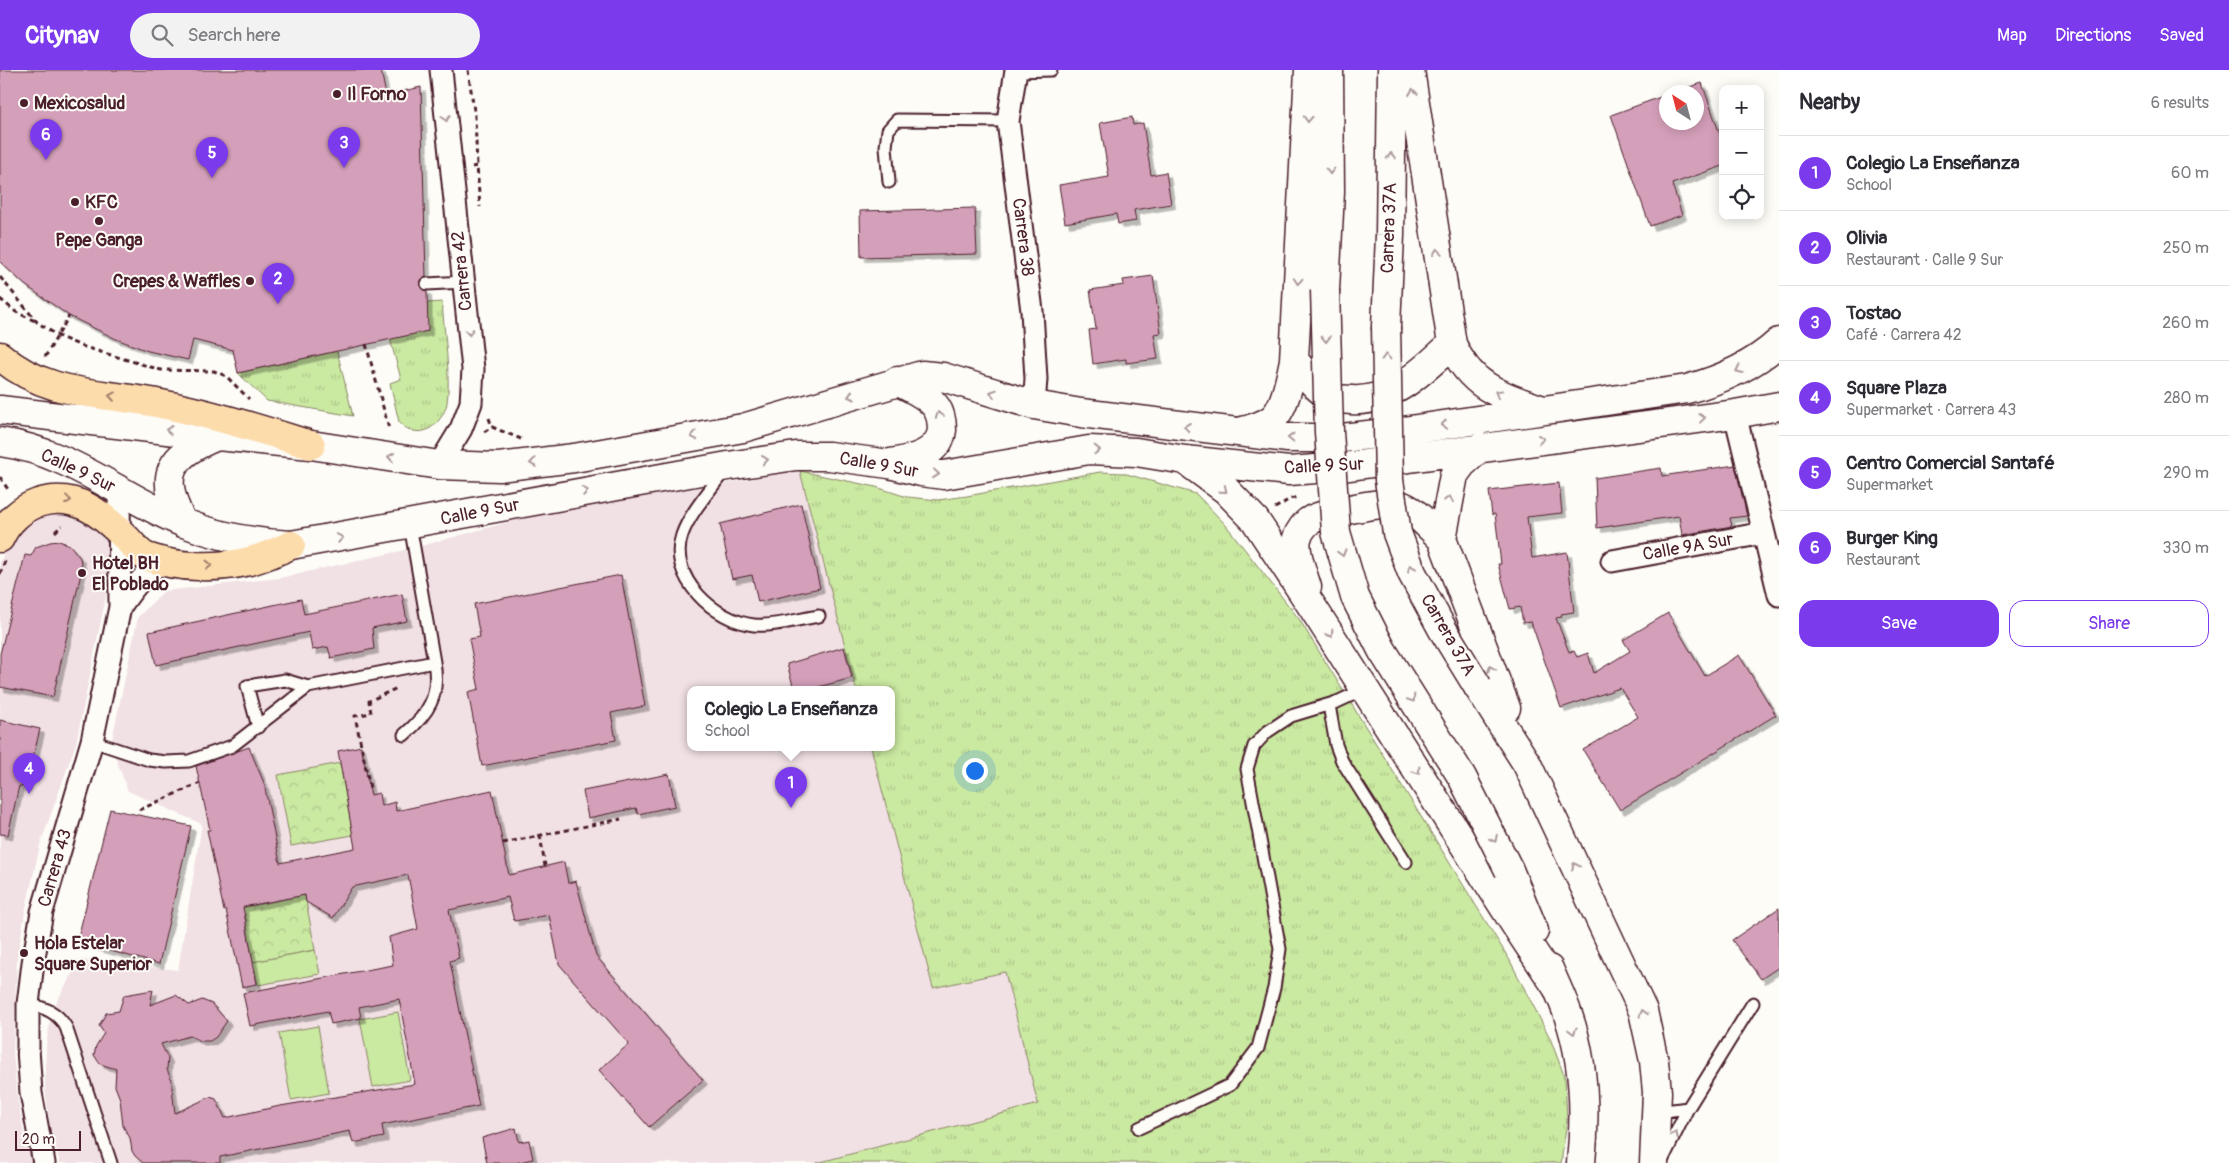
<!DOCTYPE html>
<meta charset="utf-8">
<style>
body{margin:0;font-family:Pangolin,sans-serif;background:#f2f2f3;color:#2b2b33}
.controls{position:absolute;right:15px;top:15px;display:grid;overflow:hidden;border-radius:10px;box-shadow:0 2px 12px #0003}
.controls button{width:45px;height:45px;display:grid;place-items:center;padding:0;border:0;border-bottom:1px solid #e1e1e2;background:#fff;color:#2b2b33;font:25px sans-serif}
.compass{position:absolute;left:1659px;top:15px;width:45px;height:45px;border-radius:50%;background:#fff;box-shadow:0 2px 12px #0003;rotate:324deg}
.scale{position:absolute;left:15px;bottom:12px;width:66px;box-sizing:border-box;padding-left:5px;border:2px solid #4a1f2b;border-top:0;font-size:14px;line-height:18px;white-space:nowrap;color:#4a1f2b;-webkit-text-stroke:4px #fdfcf7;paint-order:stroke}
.you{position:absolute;left:974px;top:700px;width:18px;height:18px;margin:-12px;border:4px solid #fff;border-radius:50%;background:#1a73e8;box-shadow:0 0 0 8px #1a73e833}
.badge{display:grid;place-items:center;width:32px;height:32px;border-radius:50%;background:#7c3aed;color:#fff;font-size:16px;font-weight:700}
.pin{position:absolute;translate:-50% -41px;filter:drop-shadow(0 1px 2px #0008)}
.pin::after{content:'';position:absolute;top:26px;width:18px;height:15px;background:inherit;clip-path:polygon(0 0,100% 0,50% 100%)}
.popup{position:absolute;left:687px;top:616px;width:208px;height:65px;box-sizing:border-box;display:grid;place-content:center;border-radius:10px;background:#fff;filter:drop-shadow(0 1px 4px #0005);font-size:16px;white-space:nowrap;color:#7c7c81}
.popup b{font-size:19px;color:#2b2b33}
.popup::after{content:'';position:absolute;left:50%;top:100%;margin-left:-10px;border:10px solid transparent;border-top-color:#fff}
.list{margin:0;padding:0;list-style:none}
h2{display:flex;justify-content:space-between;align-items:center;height:65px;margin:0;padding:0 20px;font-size:21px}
h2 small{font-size:16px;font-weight:400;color:#7c7c81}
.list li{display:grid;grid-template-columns:32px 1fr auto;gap:15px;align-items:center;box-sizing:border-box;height:75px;padding:0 20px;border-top:1px solid #e1e1e2}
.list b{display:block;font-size:19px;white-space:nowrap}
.list p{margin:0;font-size:16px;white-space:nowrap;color:#7c7c81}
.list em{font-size:16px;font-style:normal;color:#7c7c81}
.actions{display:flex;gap:10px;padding:15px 20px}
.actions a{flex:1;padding:11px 0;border:1px solid #7c3aed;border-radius:15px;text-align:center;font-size:18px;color:#7c3aed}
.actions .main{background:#7c3aed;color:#fff}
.icon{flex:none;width:28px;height:28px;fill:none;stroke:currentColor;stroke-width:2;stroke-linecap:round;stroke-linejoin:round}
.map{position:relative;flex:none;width:1779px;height:1093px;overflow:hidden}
header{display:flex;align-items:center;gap:30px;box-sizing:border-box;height:70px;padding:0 25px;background:#7c3aed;color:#fff}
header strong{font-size:24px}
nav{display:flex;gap:28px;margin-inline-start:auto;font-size:18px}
.search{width:350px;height:45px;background:#f2f2f3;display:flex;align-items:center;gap:12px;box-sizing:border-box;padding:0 18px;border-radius:28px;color:#7c7c81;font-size:19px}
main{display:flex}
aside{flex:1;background:#fff}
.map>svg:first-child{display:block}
.built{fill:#f1e0e4;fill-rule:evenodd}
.grass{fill:url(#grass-tufts);stroke:#8a8466}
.park{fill:url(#park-crowns);stroke:#8a8466}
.pitch{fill:#cae9a1;stroke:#8a8466}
.building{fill:#d49fb9;stroke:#4a1f2b;filter:url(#shadow)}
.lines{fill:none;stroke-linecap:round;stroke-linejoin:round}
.lane-casing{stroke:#4a1f2b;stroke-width:15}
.street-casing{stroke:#4a1f2b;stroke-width:25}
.secondary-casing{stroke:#4a1f2b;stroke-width:31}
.primary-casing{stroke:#4a1f2b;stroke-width:31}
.path{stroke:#4a1f2b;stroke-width:3;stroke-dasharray:5 4;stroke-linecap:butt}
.lane{stroke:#fdfcf7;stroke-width:11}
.street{stroke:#fdfcf7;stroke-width:21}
.secondary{stroke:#fdfcf7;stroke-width:28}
.primary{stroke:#fddcac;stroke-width:28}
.secondary-bridge-casing{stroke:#4a1f2b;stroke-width:31;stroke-linecap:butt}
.secondary-bridge{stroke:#fdfcf7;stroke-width:28}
.oneway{stroke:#ac999b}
.oneway2{stroke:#a47e6c}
.poi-dot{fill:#4a1f2b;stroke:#fdfcf7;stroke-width:2}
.labels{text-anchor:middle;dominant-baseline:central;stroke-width:4;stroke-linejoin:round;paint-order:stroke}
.poi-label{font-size:18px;font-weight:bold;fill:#4a1f2b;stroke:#fdfcf7;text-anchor:start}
.street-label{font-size:18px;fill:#4a1f2b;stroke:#fdfcf7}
</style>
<header>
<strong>Citynav</strong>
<div class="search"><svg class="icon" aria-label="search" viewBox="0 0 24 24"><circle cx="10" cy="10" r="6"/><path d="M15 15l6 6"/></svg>Search here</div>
<nav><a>Map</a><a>Directions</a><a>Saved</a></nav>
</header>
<main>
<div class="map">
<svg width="1779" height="1093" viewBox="0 0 1779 1093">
<defs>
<pattern id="grass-tufts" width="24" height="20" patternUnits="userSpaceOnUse" patternTransform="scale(1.25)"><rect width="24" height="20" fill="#cae9a1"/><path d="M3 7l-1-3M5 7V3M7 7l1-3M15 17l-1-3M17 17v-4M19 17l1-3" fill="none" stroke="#afc78b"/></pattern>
<pattern id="park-crowns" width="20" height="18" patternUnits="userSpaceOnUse" patternTransform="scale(1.25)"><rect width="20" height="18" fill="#cae9a1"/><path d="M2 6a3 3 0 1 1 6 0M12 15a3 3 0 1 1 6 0" fill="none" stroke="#afc78b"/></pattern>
<filter id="shadow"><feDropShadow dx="4.5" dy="4.5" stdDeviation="0" flood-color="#0004"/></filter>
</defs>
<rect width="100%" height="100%" fill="#fdfcf7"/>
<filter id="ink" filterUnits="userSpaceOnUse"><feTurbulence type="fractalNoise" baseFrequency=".02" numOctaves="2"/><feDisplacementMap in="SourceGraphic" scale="10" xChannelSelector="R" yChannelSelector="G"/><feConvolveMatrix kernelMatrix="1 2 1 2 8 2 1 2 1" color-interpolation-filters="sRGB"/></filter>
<g filter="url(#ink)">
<path class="built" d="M800,401L876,417L907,427L938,430L967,426L1100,402L1123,403L1196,424L1225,454L1299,549L1509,889L1550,968L1565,1008L1567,1051L1561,1093H60L50,1056L45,1017L46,976L52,940L80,890L178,900L202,754L128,721L111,675L138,547L164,521L280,508L414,478L534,445ZM691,619H891V677H691Z
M63,437L106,465L111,476V501L76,673L40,775L25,842L17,888L13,983L17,1024L24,1065L32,1093H0V493L6,478L28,449Z"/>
<path class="grass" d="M442,232C444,261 451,307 447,333C445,344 437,355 427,360C416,364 406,360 399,352L390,313L401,309L390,269L427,233Z
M337,281L353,346L267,331L238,303Z
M800,401L876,417L907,427L938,430L967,426L1100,402L1123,403L1196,424L1225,454L1299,549L1509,889L1550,968L1565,1008L1567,1051L1561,1093H817L1038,1034L1005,902L933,918L871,677H891V619H856Z"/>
<path class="park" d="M340,693L353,765L291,776L278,705Z
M305,825L315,880L253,892L245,844H242L241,838Z"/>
<path class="pitch" d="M315,880L320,904L258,915L253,892Z
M398,942L410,1010L373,1017L360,949Z
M318,956L329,1023L291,1030L279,963Z"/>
<path class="building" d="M0,0H381L386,25L421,17L426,207L423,208L420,214L421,218L427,221L428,261L238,303L233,280L193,270L188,290L148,281L116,269L69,246L25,215L0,192Z
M1702,13L1723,73V96L1672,114L1682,145L1650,156L1611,45L1666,25V52H1696V22H1674Z
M1132,47L1133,55L1143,53L1151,105L1166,102L1171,134L1134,140L1136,151L1118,154L1116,144L1065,153L1059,115L1109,107L1100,53Z
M975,138L977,184L861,187L860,141Z
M1153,206L1161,263L1154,264L1158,289L1126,293V289L1093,294L1089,260L1096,259L1090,220L1124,215L1123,210Z
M1735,395L1747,446L1730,448L1732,456L1682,465L1679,446L1597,458L1595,408L1661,398L1662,406Z
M1559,413L1562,443L1527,447L1532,488L1567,482L1574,542L1561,544L1562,547L1556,548L1569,582L1574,581L1577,587L1588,583L1594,603L1630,581L1623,570L1668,543L1705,606L1739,585L1776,645L1620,740L1583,680L1638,647L1620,618L1561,638L1531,552L1523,553L1520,537L1510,539L1498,494H1501L1495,444L1492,445L1489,421Z
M801,434L820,518L758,532L752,505L732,509L720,454Z
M59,471L70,475L80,488L82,499L53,627L0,617V584L25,485L31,486L36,477L50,472Z
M621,505L645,636L611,643L616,670L482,696L468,622L479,619L469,569L480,567L474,534Z
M402,524L407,551L372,558L374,579L331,588L328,577L312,580L309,562L156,595L149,562L301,529L304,544Z
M844,577L852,608L811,619H794L787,594Z
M0,650L40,659L26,717L19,716L8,765L0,764Z
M361,676L371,725L379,723L381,736L395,732L396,741L492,720L509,805L564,792L568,813L576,811L596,886L703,1010L649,1057L599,1000L629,974L559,894L549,845L514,851L508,827L449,840L459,888L450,891L479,1036L382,1055L384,1067L353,1073L350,1061L220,1087V1093H143L135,1086L132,1081L130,1068L123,1056L120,1029L115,1016L116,999L100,994L94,985L96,976L104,963L99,956L106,943L119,941L124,925L153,920L150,935L176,925L189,935L202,930L212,934L227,951L216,967L210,971H201L190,966L161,974L168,988L167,999L171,1010L175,1043L210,1027L216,1029L225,1048L280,1036L415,1014L399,929L359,937L361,948L331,954L328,941L250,956L243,923L393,895L389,867L418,859L408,805L352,817L333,848L306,832L305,825L243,837L257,914L242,917L226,840L224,841L207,760H210L196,696L249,677L264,713L280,793L355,778L338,681Z
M669,704L675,736L638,744L636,738L588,748L583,721Z
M110,739L191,756L159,894L77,872Z
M1779,838V897L1761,909L1732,870Z
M516,1058L519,1072L529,1070L533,1089L515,1093H487L482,1068Z"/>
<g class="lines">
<defs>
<path id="lane" d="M1016,1L1051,0
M889,112L886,77L888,60L897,50L1008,51
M427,214L464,212
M724,401C711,419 689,444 682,465C667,507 715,551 754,555C775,557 798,549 819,546
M1329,635L1336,675L1342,691L1406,792
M258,657L247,616L285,610L308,617
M404,665C429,643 440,626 434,592
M92,671L149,690L166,692L189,691L232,676L308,617L434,592L410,455
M28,934C46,938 57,942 66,957L111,1093
M1657,1042L1688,1038
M1139,1058L1230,1015L1258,978L1274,918L1280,879L1247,699L1254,676L1267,662L1291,646L1337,632L1365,619
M1662,1091L1688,1038L1753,933"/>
<path id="street" d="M1016,0L1008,51L1032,241L1036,309L1034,335
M1735,344L1779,525
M439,395L461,359L471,333L473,299L441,0
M1612,491L1764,463
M120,537C133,518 144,504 163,491
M44,1093L31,1023L28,979V934L33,893L42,842L92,671L120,537L119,419"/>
<path id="secondary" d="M1410,0L1452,274C1470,316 1499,325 1540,339
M1325,220L1330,122L1329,0
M1386,257L1390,165L1392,0
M1294,290C1305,303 1318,323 1336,329C1340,330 1346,329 1351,330C1392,333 1424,299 1452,274
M0,340L217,366L311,375L439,395L499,397L574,388L743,358L922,305L943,307L1034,335L1081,343L1288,368H1342L1403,361L1687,319C1721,310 1753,296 1779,272
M1239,362C1251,359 1263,356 1272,349C1285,339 1291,305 1294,290L1309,0
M0,372C72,382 120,427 184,453C219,467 254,473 291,475L728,396L796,386H829L889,394L921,402L944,405L1089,380L1136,382L1185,390L1289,401L1343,397L1735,344L1779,336
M1481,377L1462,394L1454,405L1442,469L1506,638
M1185,390L1226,420L1255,450L1313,538L1516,856L1556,916
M890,393C910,390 939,385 942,360C942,352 941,344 936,337C928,325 910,318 897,311
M183,453C157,406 169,385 217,366
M1307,517C1303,504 1294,481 1297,468C1299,462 1305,453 1311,450C1321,444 1387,430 1397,434C1415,439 1428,456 1442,469
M1478,617L1527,694L1643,941L1654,991L1657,1022L1654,1093
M1509,800L1534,861
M1549,899C1555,914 1563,929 1568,945C1585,993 1586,1043 1581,1093"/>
<path id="primary" d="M0,286C47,327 103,322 161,334C212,344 262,360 311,375
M0,468C7,452 21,439 38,433C76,421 102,444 127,469C133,475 139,484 147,487C177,498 218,499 249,491C263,488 277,481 291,475"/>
</defs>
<use href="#lane" class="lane-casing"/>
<use href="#street" class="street-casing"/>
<use href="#secondary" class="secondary-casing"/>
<use href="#primary" class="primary-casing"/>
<path class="path" d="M468,0L475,47L477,96
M472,97L477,96L480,137
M0,207L37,252L58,266L81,276L161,300L214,301L226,306L249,329
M0,229L16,242L35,251
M366,274L389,359
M45,287L69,246
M489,348L492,357
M484,362L492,357L521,369
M0,407L9,421
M1275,438L1290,429L1298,427
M55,462L62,455
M0,504L5,491
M370,718L355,646L371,643L369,631L397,618
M139,740L200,713
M540,765L545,796
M503,773L621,749"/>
<use href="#lane" class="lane"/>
<use href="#street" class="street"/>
<use href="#secondary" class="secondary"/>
<use href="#primary" class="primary"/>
<defs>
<path id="secondary-bridge" d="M1325,220L1329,362L1336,462L1355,527L1382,580L1462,707L1509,800
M1386,257L1389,410L1397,463L1412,503L1443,560L1478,617"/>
</defs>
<use href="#secondary-bridge" class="secondary-bridge-casing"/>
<use href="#secondary-bridge" class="secondary-bridge"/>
</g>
<defs><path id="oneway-chevron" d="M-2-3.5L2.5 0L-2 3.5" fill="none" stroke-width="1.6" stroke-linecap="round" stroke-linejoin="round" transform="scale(1.25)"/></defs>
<g class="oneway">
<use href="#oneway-chevron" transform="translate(1413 22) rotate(-98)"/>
<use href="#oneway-chevron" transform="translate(446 48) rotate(84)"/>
<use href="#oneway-chevron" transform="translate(1308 49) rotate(93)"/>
<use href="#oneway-chevron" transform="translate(1391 86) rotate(-90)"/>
<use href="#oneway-chevron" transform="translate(1330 101) rotate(90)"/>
<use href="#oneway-chevron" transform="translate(1437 182) rotate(-98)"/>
<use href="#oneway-chevron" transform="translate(1298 211) rotate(93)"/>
<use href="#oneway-chevron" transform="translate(469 262) rotate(84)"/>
<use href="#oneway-chevron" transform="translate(1326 269) rotate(89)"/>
<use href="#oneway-chevron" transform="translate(1386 287) rotate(-91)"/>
<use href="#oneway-chevron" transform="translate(1739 300) rotate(155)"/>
<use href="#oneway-chevron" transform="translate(993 323) rotate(-162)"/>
<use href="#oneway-chevron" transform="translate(1498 323) rotate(-151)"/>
<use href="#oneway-chevron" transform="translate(851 326) rotate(163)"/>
<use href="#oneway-chevron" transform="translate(939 345) rotate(-111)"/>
<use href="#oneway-chevron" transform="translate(1702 348) rotate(-7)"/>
<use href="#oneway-chevron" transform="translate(1444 355) rotate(172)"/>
<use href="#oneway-chevron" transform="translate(1187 357) rotate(-173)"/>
<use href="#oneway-chevron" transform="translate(169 360) rotate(-173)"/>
<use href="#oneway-chevron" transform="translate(694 366) rotate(170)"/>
<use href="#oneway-chevron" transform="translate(1291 368) rotate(-179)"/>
<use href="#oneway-chevron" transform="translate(1541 369) rotate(-7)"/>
<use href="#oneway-chevron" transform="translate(1097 380) rotate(2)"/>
<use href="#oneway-chevron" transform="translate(391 387) rotate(-171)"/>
<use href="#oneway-chevron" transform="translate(765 390) rotate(-7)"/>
<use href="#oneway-chevron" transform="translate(533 393) rotate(172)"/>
<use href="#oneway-chevron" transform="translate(936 404) rotate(6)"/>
<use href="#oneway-chevron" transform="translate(1224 420) rotate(39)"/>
<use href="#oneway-chevron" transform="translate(585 421) rotate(-10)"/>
<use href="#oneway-chevron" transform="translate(1449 429) rotate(-79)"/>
<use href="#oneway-chevron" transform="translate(340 468) rotate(-10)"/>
<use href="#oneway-chevron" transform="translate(1342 483) rotate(74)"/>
<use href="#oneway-chevron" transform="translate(1411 498) rotate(-113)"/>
<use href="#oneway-chevron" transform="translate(1330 564) rotate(58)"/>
<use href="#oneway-chevron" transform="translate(1491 599) rotate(-111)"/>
<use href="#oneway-chevron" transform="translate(1412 629) rotate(57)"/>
<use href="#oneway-chevron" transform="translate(1417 701) rotate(57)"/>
<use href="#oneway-chevron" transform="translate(1494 769) rotate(64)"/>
<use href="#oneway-chevron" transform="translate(1575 796) rotate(-115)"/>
<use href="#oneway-chevron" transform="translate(1643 943) rotate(-107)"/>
<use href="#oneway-chevron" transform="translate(1573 961) rotate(75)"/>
<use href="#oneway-chevron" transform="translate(1675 1065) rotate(-64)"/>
</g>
<g class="oneway2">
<use href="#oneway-chevron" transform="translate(112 326) rotate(-172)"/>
<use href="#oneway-chevron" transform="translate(68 430) rotate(7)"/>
<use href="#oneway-chevron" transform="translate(209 495)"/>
</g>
</g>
<g class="poi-dot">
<circle cx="337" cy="24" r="5"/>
<circle cx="24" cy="33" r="5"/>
<circle cx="75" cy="132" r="5"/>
<circle cx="99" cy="151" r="5"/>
<circle cx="250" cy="211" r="5"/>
<circle cx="82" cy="503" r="5"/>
<circle cx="24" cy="883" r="5"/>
</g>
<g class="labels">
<g class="poi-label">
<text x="347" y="24">Il Forno</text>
<text x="34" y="33">Mexicosalud</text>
<text x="85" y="132">KFC</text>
<text x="99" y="170" text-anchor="middle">Pepe Ganga</text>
<text x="240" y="211" text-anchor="end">Crepes &amp; Waffles</text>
<text x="92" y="493">Hotel BH<tspan x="92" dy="21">El Poblado</tspan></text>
<text x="34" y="873">Hola Estelar<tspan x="34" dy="21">Square Superior</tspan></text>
</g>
<g class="street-label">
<text transform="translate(1389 158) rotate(-88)">Carrera 37A</text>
<text transform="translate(1023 167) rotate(83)">Carrera 38</text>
<text transform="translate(462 201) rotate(-96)">Carrera 42</text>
<text transform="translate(879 395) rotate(10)">Calle 9 Sur</text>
<text transform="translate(1324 396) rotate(-3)">Calle 9 Sur</text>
<text transform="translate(78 401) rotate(25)">Calle 9 Sur</text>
<text transform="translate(480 442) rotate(-11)">Calle 9 Sur</text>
<text transform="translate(1688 477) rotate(-10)">Calle 9A Sur</text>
<text transform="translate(1448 565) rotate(60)">Carrera 37A</text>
<text transform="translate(55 798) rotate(-74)">Carrera 43</text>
</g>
</g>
</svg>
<div class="controls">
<button>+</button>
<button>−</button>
<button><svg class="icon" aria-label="locate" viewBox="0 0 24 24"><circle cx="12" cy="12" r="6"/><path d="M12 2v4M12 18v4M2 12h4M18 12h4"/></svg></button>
</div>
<svg class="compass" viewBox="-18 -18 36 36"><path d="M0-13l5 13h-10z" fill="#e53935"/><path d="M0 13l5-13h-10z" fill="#7c7c81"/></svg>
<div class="scale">20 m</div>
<div class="you"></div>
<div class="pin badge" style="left:791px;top:738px">1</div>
<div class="popup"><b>Colegio La Enseñanza</b>School</div>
<div class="pin badge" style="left:278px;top:234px">2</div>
<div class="pin badge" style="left:344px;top:98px">3</div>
<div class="pin badge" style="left:29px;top:724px">4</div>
<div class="pin badge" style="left:212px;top:108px">5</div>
<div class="pin badge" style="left:46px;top:90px">6</div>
</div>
<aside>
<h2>Nearby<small>6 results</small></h2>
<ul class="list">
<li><span class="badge">1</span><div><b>Colegio La Enseñanza</b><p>School</p></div><em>60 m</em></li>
<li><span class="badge">2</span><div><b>Olivia</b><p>Restaurant · Calle 9 Sur</p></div><em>250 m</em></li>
<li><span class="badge">3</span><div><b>Tostao</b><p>Café · Carrera 42</p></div><em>260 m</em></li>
<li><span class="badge">4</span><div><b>Square Plaza</b><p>Supermarket · Carrera 43</p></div><em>280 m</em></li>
<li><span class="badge">5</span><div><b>Centro Comercial Santafé</b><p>Supermarket</p></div><em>290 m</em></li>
<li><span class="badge">6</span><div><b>Burger King</b><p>Restaurant</p></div><em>330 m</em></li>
</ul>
<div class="actions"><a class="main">Save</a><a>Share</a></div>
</aside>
</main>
